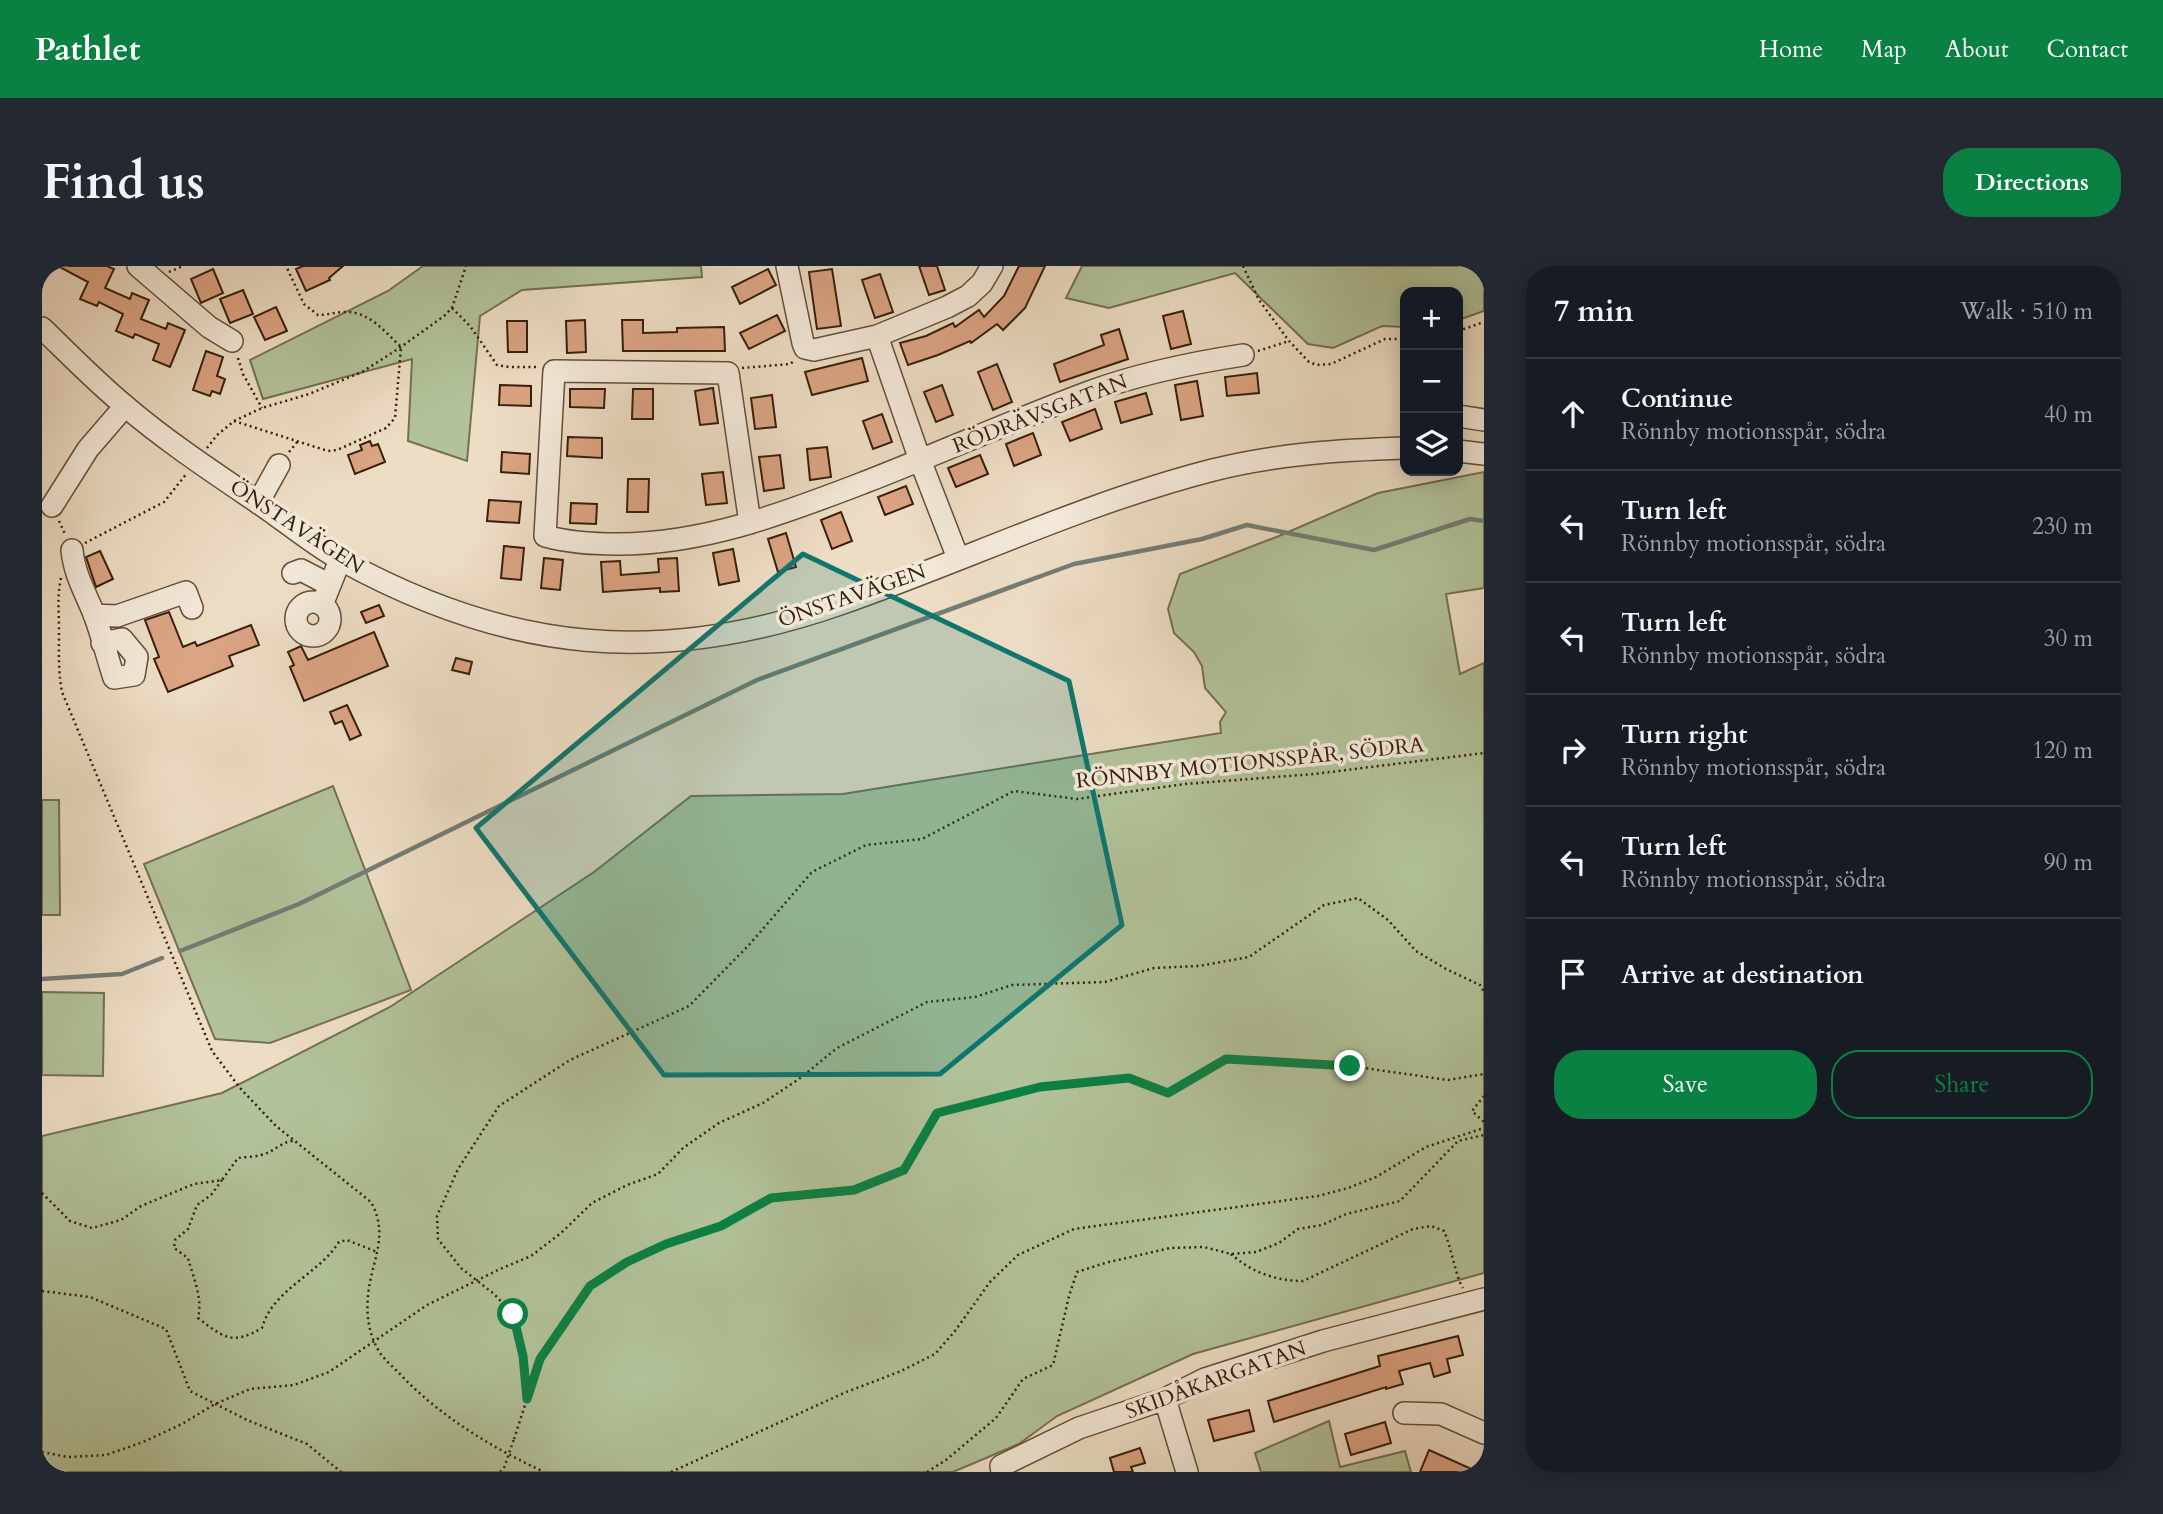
<!DOCTYPE html>
<meta charset="utf-8">
<style>
body{margin:0;font-family:Cardo,serif;background:#242831;color:#f1f3f6}
.controls{position:absolute;right:21px;top:21px;display:grid;overflow:hidden;border-radius:14px;box-shadow:0 4px 18px #0003}
.controls button{width:63px;height:63px;display:grid;place-items:center;padding:0;border:0;border-bottom:2px solid #363941;background:#171b24;color:#f1f3f6;font:35px sans-serif}
.stop{position:absolute;width:21px;height:21px;margin:-16px;border:5px solid #0b8043;border-radius:50%;background:#fff}
.stop.end{background:#0b8043;border-color:#fff;box-shadow:0 2px 7px #0008}
.list{margin:0;padding:0;list-style:none}
h2{display:flex;justify-content:space-between;align-items:center;height:91px;margin:0;padding:0 28px;font-size:30px}
h2 small{font-size:23px;font-weight:400;color:#9ea1a6}
.list li{display:grid;grid-template-columns:46px 1fr auto;gap:21px;align-items:center;box-sizing:border-box;height:112px;padding:0 28px;border-top:2px solid #363941}
.list b{display:block;font-size:26px;white-space:nowrap}
.list p{margin:0;font-size:23px;white-space:nowrap;color:#9ea1a6}
.list em{font-size:23px;font-style:normal;color:#9ea1a6}
.actions{display:flex;gap:14px;padding:21px 28px}
.actions a{flex:1;padding:16px 0;border:2px solid #0b8043;border-radius:28px;text-align:center;font-size:24px;color:#0b8043}
.actions .main{background:#0b8043;color:#fff}
.icon{flex:none;width:38px;height:38px;fill:none;stroke:currentColor;stroke-width:2;stroke-linecap:round;stroke-linejoin:round}
.map{position:relative;flex:none;width:1442px;height:1206px;overflow:hidden;border-radius:28px}
header{display:flex;align-items:center;gap:42px;box-sizing:border-box;height:98px;padding:0 35px;background:#0b8043;color:#fff}
header strong{font-size:33px}
nav{display:flex;gap:38px;margin-inline-start:auto;font-size:24px}
.intro{display:flex;align-items:center;justify-content:space-between;box-sizing:border-box;height:168px;padding:0 42px}
h1{margin:0;font-size:49px}
.button{padding:18px 32px;border-radius:28px;background:#0b8043;color:#fff;font-size:24px;font-weight:700}
main{display:flex;gap:42px;padding:0 42px}
aside{flex:1;background:#171b24;border-radius:28px;box-shadow:0 4px 18px #0003}
.map>svg:first-child{display:block}
.green{fill:#b2c29a;stroke:#747052;stroke-width:2}
.lines{fill:none;stroke-linecap:round;stroke-linejoin:round}
.stream{stroke:#737c75;stroke-width:4.5}
.building{fill:#dba483;stroke:#371e0b;stroke-width:2}
.minor-casing{stroke:#644e3a;stroke-width:24}
.path{stroke:#371e0b;stroke-width:2.5;stroke-dasharray:2 3.5;stroke-linecap:butt}
.minor{stroke:#f3e9d9;stroke-width:21}
.path-bridge{stroke:#371e0b;stroke-width:2.5;stroke-dasharray:2 3.5;stroke-linecap:butt}
.route{stroke:#0b8043;stroke-width:9}
.marked{fill:#0f766e;fill-opacity:0.2;stroke:#0f766e;stroke-width:5;stroke-linejoin:round}
.labels{text-anchor:middle;dominant-baseline:central;stroke-width:7;stroke-linejoin:round;paint-order:stroke}
.street-label{font-size:21px;fill:#371e0b;stroke:#f3e9d9}
</style>
<header>
<strong>Pathlet</strong>
<nav><a>Home</a><a>Map</a><a>About</a><a>Contact</a></nav>
</header>
<div class="intro"><h1>Find us</h1><a class="button">Directions</a></div>
<main>
<div class="map">
<svg width="1442" height="1206" viewBox="0 0 1442 1206">
<rect width="100%" height="100%" fill="#edddc5"/>
<filter id="stains"><feTurbulence type="fractalNoise" baseFrequency=".00286" numOctaves="4"/><feColorMatrix values="0 0 0 0 .2 0 0 0 0 .09 0 0 0 0 .02 0 0 0 .5 -.17"/></filter>
<radialGradient id="worn" r=".72"><stop offset=".6" stop-color="#630" stop-opacity="0"/><stop offset="1" stop-color="#630" stop-opacity=".3"/></radialGradient>
<path class="green" d="M381,0H659L660,11L480,24L438,50L425,195L366,175L370,93L221,133L208,94L346,25Z
M1040,0H1442V45L1416,54V26H1363V61L1340,60L1291,82L1266,78L1193,7L1067,42L1024,32Z
M1442,206V322L1404,328L1418,408L1442,397V1007L1151,1088L1015,1150L977,1178L911,1206H0V870L180,827L348,741L552,606L649,530L801,528L1179,467L1178,456L1184,446L1163,422L1160,400L1152,386L1132,367L1126,343L1138,308L1237,270L1336,227Z
M291,520L369,724L228,777L173,773L102,598Z
M0,534H17L18,649H0Z
M0,726L62,727L61,810L0,809Z
M1287,1155L1298,1201L1363,1185L1369,1206H1219L1213,1187Z"/>
<g class="lines">
<path class="stream" d="M138,685L257,638L715,414L1032,298L1160,273L1205,259L1332,284L1428,253L1442,255
M0,713L80,708L120,692"/>
</g>
<path class="building" d="M16,0H65L72,3L63,22L88,33L90,27L107,34L99,53L124,63L126,57L143,64L128,101L111,94L117,78L93,68L91,72L74,65L81,48L57,36L55,40L38,33L46,16Z
M261,0H301L287,12L288,14L264,25L254,3Z
M877,0H895L903,24L887,29Z
M977,0H1003L983,42L961,64L955,58L929,77L928,75L896,89L866,99L858,77L884,70L911,57L913,61L937,44L942,51L962,30Z
M171,3L181,27L159,37L149,13Z
M726,3L734,19L698,38L690,21Z
M790,3L799,60L775,63L767,6Z
M838,8L851,46L833,52L820,14Z
M201,24L211,48L188,57L178,33Z
M234,41L245,65L223,74L212,51Z
M1141,45L1149,78L1129,83L1121,50Z
M735,49L743,65L707,83L698,67Z
M543,54L544,86L525,87L524,55Z
M580,54H601V67L635,66V62L682,61L683,85H581Z
M465,55H485V86H466Z
M1077,63L1086,93L1018,116L1012,98L1062,79L1059,69Z
M164,85L181,91L175,110L183,113L178,128L170,125L168,130L151,124Z
M820,92L826,115L770,129L763,106Z
M955,98L970,136L951,144L936,106Z
M1215,107L1217,127L1185,130L1183,111Z
M1155,115L1161,150L1139,154L1133,119Z
M458,119L489,120V140L457,139Z
M900,119L911,149L894,156L882,126Z
M671,122L676,157L658,159L653,125Z
M528,123H563L562,142L528,141Z
M591,123H611V153H590Z
M1104,127L1110,148L1079,157L1073,136Z
M730,129L734,161L713,163L709,132Z
M1053,143L1060,163L1028,175L1020,156Z
M840,148L850,176L831,183L821,155Z
M991,167L999,189L972,200L964,178Z
M526,171L560,172V192L525,190Z
M328,175L330,180L336,178L343,196L313,208L306,189L320,184L318,179Z
M785,181L789,211L768,214L765,183Z
M460,186L488,188L487,208L459,206Z
M738,189L742,222L722,225L717,191Z
M938,189L946,208L914,221L906,202Z
M681,206L685,237L664,239L660,208Z
M586,213H607L606,246H585Z
M864,220L871,238L843,249L836,231Z
M447,234L479,236L477,257L445,255Z
M529,237L555,238L554,258L528,257Z
M799,246L810,275L790,283L779,254Z
M744,267L754,301L736,306L726,273Z
M462,280L482,282L479,314L459,312Z
M691,283L697,315L677,319L671,287Z
M58,285L71,313L54,321L44,291Z
M502,292L521,294L518,324L499,322Z
M635,292L637,325L618,326V322L561,326L559,296L578,295L579,309L617,306L616,293Z
M337,339L342,350L324,357L319,346Z
M127,346L141,381L153,376L155,380L209,359L217,379L187,390L191,400L126,426L112,393L117,391L103,354Z
M332,366L346,400L262,435L248,401L252,399L246,386L259,380L266,394Z
M414,392L430,396L427,408L410,404Z
M305,439L319,469L308,474L300,455L293,458L288,446Z
M1416,1070L1421,1089L1405,1093L1408,1106L1392,1111L1388,1097L1357,1105L1361,1118L1344,1123V1121L1232,1156L1226,1135L1338,1100L1336,1090Z
M1207,1144L1212,1165L1172,1175L1166,1154Z
M1343,1156L1349,1177L1309,1189L1303,1168Z
M1098,1182L1103,1197L1089,1201L1091,1206H1072L1068,1192Z
M1387,1184L1436,1206H1378Z"/>
<g class="lines">
<defs>
<path id="minor" d="M96,0L167,61L190,75
M745,0L761,77L763,82L772,84L835,70L905,41L926,30L940,17L950,0
M0,62C27,88 53,115 82,139C125,176 174,208 221,240C247,258 273,280 301,295C467,386 618,401 798,338C922,295 1042,237 1171,204C1234,188 1298,184 1363,182
M835,70L878,194L916,292
M1416,150L1442,154
M1416,185L1442,188
M216,237L237,199
M10,240L46,183L83,140
M708,257L686,107L512,105L503,270C528,277 551,278 576,278C664,278 745,246 826,215C900,186 972,154 1047,126C1096,108 1149,97 1201,89
M30,284C32,307 43,326 52,348C60,369 65,391 72,412L92,409L95,391L80,373L60,377
M251,307L259,304L288,319
M254 353a17 17 0 1 1 34 0a17 17 0 1 1-34 0Z
M280,339L298,294
M52,349L75,350L144,326L150,342
M1123,1133L1145,1206
M1362,1147L1399,1148L1442,1167
M960,1206L959,1200L1037,1162L1123,1133L1163,1113L1281,1075L1442,1033"/>
</defs>
<use href="#minor" class="minor-casing"/>
<path class="path" d="M1201,0L1217,34L1247,75L1267,96L1275,99L1289,98L1343,73H1363
M1429,0L1442,6
M127,6L141,0
M410,42L428,60L455,99L467,101H497
M1416,65L1442,56
M1216,85L1247,75
M196,92L201,108L220,142
M700,102L748,98L752,95
M192,155L286,185L295,184L344,162L353,152L359,81C343,66 328,46 304,46C294,46 285,49 276,49L262,38L244,0
M165,182L175,169L192,155L220,142L267,128L320,106L359,81L402,50L410,42L424,0
M247,186L256,175
M17,255L23,268
M43,277L122,236L145,207
M19,312C15,330 17,345 17,363C17,385 16,404 20,426L170,785L198,822L234,860L329,936C348,970 329,995 326,1030C324,1050 327,1069 338,1087C343,1094 350,1100 356,1106C397,1150 449,1181 502,1206
M1442,830L1430,845L1442,856
M180,914L169,929L155,939L146,963L133,974L132,982L146,992C151,1011 161,1032 156,1052C181,1071 190,1080 220,1062C230,1024 277,1008 297,976L305,974L335,986
M0,927L28,955L50,962L79,954L99,940L152,918L180,914L196,892C203,891 212,891 219,889C232,886 239,876 251,875
M1189,988C1209,1006 1234,1015 1261,1015L1371,963L1389,960L1402,965C1409,980 1414,1012 1421,1022
M0,1025L48,1031L124,1063L148,1125L205,1154L265,1178L299,1206
M485,1133L481,1090L471,1048L452,1028L419,1002L396,973L395,950L416,903L457,840L528,794L647,740L707,679L770,606L824,579L880,573L972,525L1035,533L1143,518L1272,508L1442,487
M472,1173L498,1093L548,1021L585,996L624,978L679,960L729,932L812,924L862,904L895,847L998,821L1087,812L1126,827L1184,793L1308,800L1406,814L1442,808
M0,1186L26,1191L64,1189L101,1176L140,1158L173,1138L208,1123L252,1119L287,1106L385,1039L458,1003L489,990L519,967L550,937L585,919L616,908L641,882L677,857L721,837L757,813L795,782L885,736L933,731L970,719L1063,716L1112,702L1157,700L1207,691L1282,639L1316,632L1346,654L1374,685L1404,703L1438,719L1442,726
M458,1206L462,1202
M629,1206L802,1127L859,1105L893,1088L913,1065L948,1016L976,989L1032,963L1276,930L1306,922L1334,911L1384,881L1442,862
M885,1206L904,1194L954,1152L981,1113L1011,1099L1027,1030L1035,1006L1063,997L1128,982L1162,981L1189,988L1214,986L1237,977L1256,963L1280,959L1304,948L1358,935L1416,875L1442,869"/>
<use href="#minor" class="minor"/>
<path class="path-bridge" d="M462,1202L472,1173"/>
</g>
<g class="lines">
<path class="route" d="M471,1048L481,1090L485,1133L498,1093L548,1020L585,996L624,978L679,960L729,932L812,924L862,904L895,847L998,821L1087,812L1126,827L1184,793L1308,800"/>
</g>
<path class="marked" d="M761,288L1027,415L1080,659L898,808L622,809L434,562Z"/>
<g class="labels">
<g class="street-label">
<text transform="translate(998 148) rotate(-21)">RÖDRÄVSGATAN</text>
<text transform="translate(255 261) rotate(33)">ÖNSTAVÄGEN</text>
<text transform="translate(810 330) rotate(-19)">ÖNSTAVÄGEN</text>
<text transform="translate(1208 497) rotate(-6)">RÖNNBY MOTIONSSPÅR, SÖDRA</text>
<text transform="translate(1174 1114) rotate(-20)">SKIDÅKARGATAN</text>
</g>
</g>
<rect width="100%" height="100%" filter="url(#stains)"/>
<rect width="100%" height="100%" fill="url(#worn)"/>
</svg>
<div class="controls">
<button>+</button>
<button>−</button>
<button><svg class="icon" aria-label="layers" viewBox="0 0 24 24"><path d="M12 4l9 5-9 5-9-5zM3 14l9 5 9-5"/></svg></button>
</div>
<div class="stop" style="left:471px;top:1048px"></div>
<div class="stop end" style="left:1308px;top:800px"></div>
</div>
<aside>
<h2>7 min<small>Walk · 510 m</small></h2>
<ul class="list">
<li><svg class="icon" aria-label="ahead" viewBox="0 0 24 24"><path d="M12 20V5M6 11l6-6 6 6"/></svg><div><b>Continue</b><p>Rönnby motionsspår, södra</p></div><em>40 m</em></li>
<li><svg class="icon" aria-label="left" viewBox="0 0 24 24"><path d="M17 20v-9H6M10 6l-5 5 5 5"/></svg><div><b>Turn left</b><p>Rönnby motionsspår, södra</p></div><em>230 m</em></li>
<li><svg class="icon" aria-label="left" viewBox="0 0 24 24"><path d="M17 20v-9H6M10 6l-5 5 5 5"/></svg><div><b>Turn left</b><p>Rönnby motionsspår, södra</p></div><em>30 m</em></li>
<li><svg class="icon" aria-label="right" viewBox="0 0 24 24"><path d="M7 20v-9h11M14 6l5 5-5 5"/></svg><div><b>Turn right</b><p>Rönnby motionsspår, södra</p></div><em>120 m</em></li>
<li><svg class="icon" aria-label="left" viewBox="0 0 24 24"><path d="M17 20v-9H6M10 6l-5 5 5 5"/></svg><div><b>Turn left</b><p>Rönnby motionsspår, södra</p></div><em>90 m</em></li>
<li><svg class="icon" aria-label="arrive" viewBox="0 0 24 24"><path d="M6 21V4h12l-3 4 3 4H6"/></svg><div><b>Arrive at destination</b></div></li>
</ul>
<div class="actions"><a class="main">Save</a><a>Share</a></div>
</aside>
</main>
